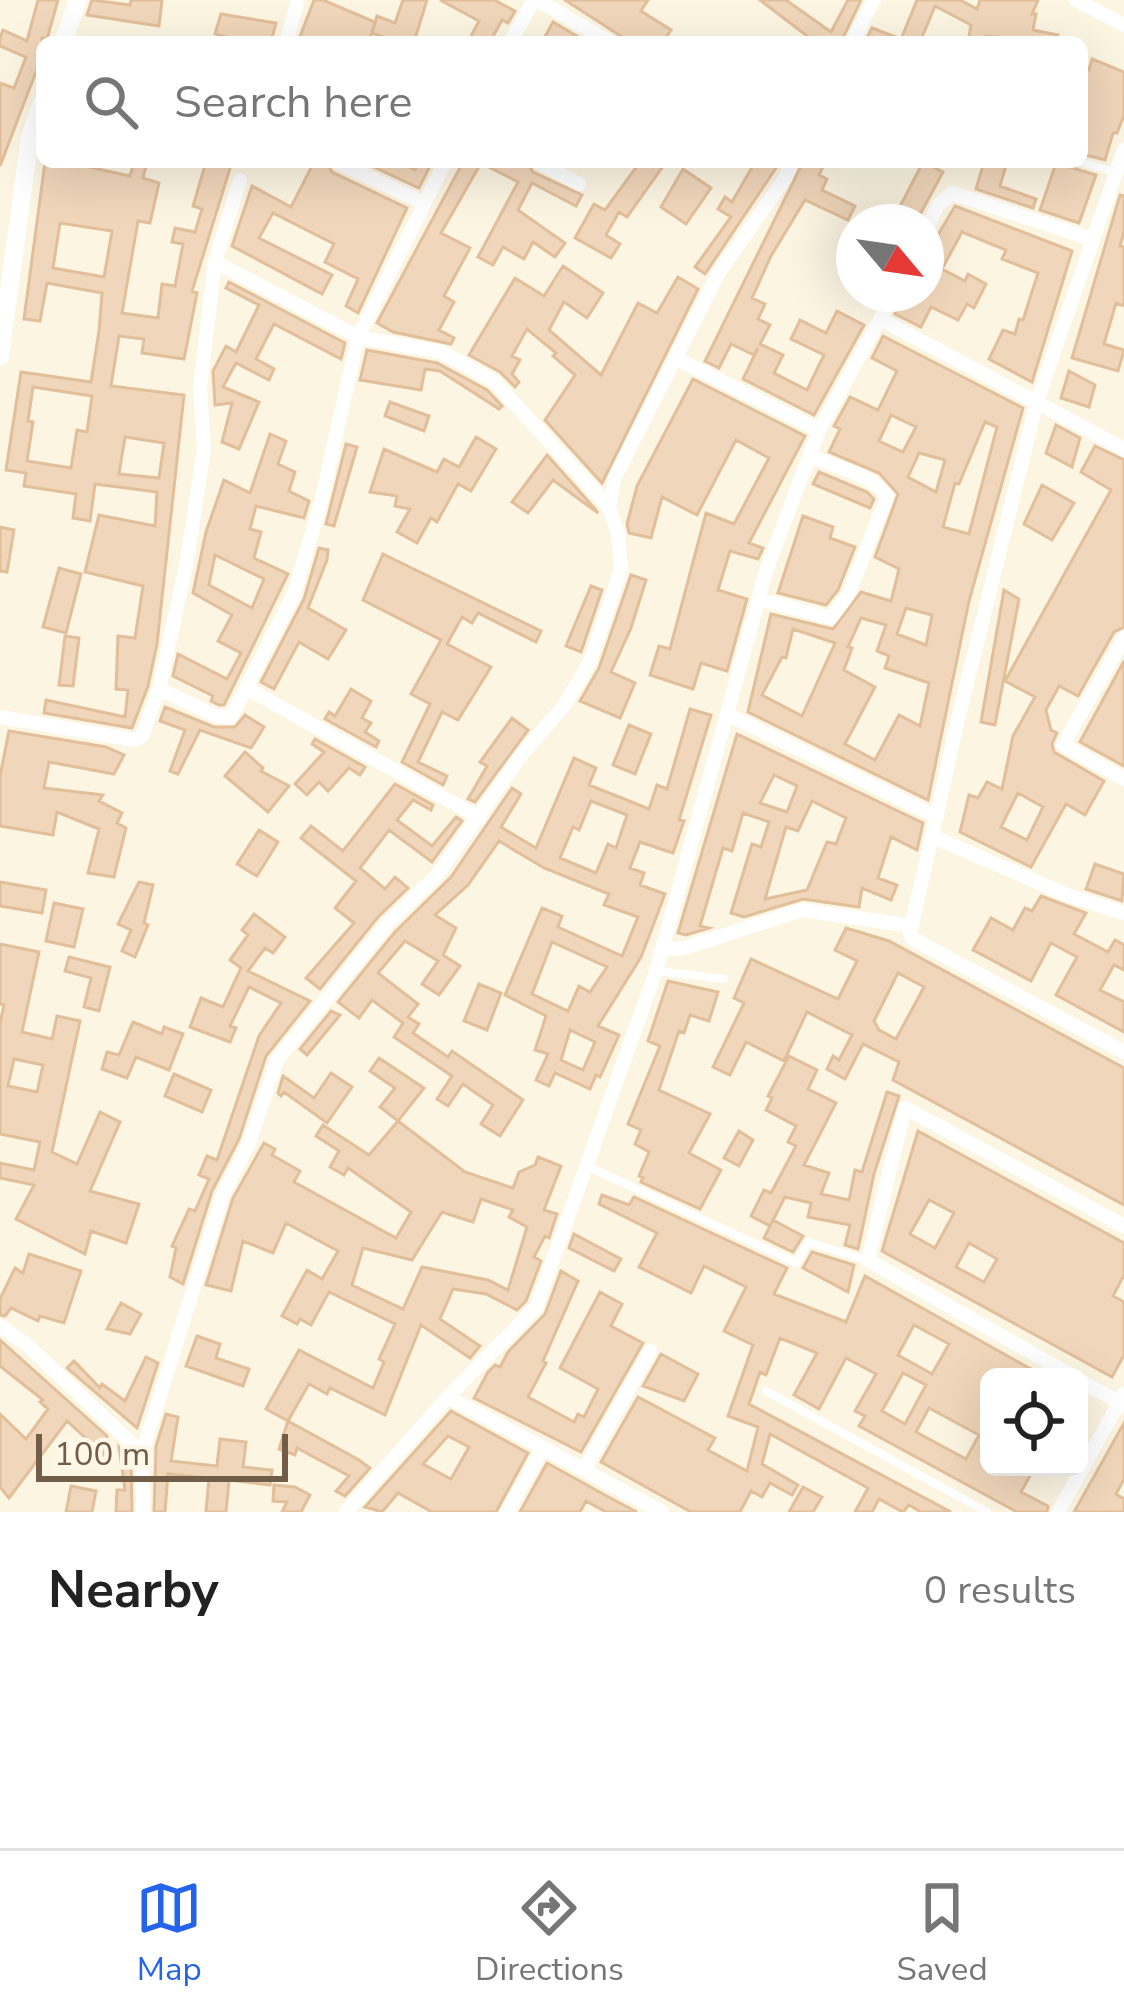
<!DOCTYPE html>
<style>
body{margin:0;font-family:"Nunito Sans",sans-serif;background:#f6f6f6;color:#222}
.controls{position:absolute;right:36px;bottom:36px;display:grid;overflow:hidden;border-radius:18px;box-shadow:0 12px 48px #0002}
.controls button{width:108px;height:108px;display:grid;place-items:center;padding:0;border:0;border-bottom:3px solid #e0e0e0;background:#fff;color:#222;font:60px sans-serif}
.compass{position:absolute;left:836px;top:204px;width:108px;height:108px;border-radius:50%;background:#fff;box-shadow:0 12px 48px #0002;rotate:119deg}
.scale{position:absolute;left:36px;bottom:30px;width:252px;box-sizing:border-box;padding-left:12px;border:6px solid #725d49;border-top:0;font-size:33px;line-height:42px;white-space:nowrap;color:#725d49;-webkit-text-stroke:9px #fff8e8;paint-order:stroke}
.list{margin:0;padding:0;list-style:none}
h2{display:flex;justify-content:space-between;align-items:center;height:156px;margin:0;padding:0 48px;font-size:51px}
h2 small{font-size:39px;font-weight:400;color:#767676}
.icon{flex:none;width:66px;height:66px;fill:none;stroke:currentColor;stroke-width:2;stroke-linecap:round;stroke-linejoin:round}
.map{position:relative;flex:none;width:1124px;height:1512px;overflow:hidden}
.search{position:absolute;background:#fff;box-shadow:0 12px 48px #0002;left:36px;right:36px;top:36px;height:132px;display:flex;align-items:center;gap:30px;box-sizing:border-box;padding:0 42px;border-radius:18px;color:#767676;font-size:45px}
.sheet{height:336px;background:#fff}
nav{display:flex;justify-content:space-around;align-items:center;box-sizing:border-box;height:168px;border-top:3px solid #e0e0e0;background:#fff;font-size:33px;color:#767676}
nav a{display:grid;justify-items:center;gap:6px}
nav .on{color:#2563eb}
.map>svg:first-child{display:block}
.building{fill:#f0d6ba;stroke:#e2bf9b;stroke-width:3;fill-rule:evenodd}
.lines{fill:none;stroke-linecap:round;stroke-linejoin:round}
.service{stroke:#fff;stroke-width:8}
.minor{stroke:#fff;stroke-width:14}
.tertiary{stroke:#fff;stroke-width:18}
</style>
<div class="map">
<svg width="1124" height="1512" viewBox="0 0 1124 1512">
<rect width="100%" height="100%" fill="#fcf5e2"/>
<path class="building" d="M38,0H58L47,39L42,38V56L0,166V83L14,88L26,57L0,46V38L3,30L27,41Z
M92,0L130,5L131,0H162L159,26L87,15Z
M314,0H323L375,22L369,42H298Z
M403,0H427L414,42H398L372,33L377,16L395,23Z
M440,0H494L515,11L508,23L502,20L490,42H468L479,21Z
M565,0H648L641,11L671,30L663,42H630Z
M760,0H786L831,32L848,0H861L841,42H815Z
M917,0H960L977,9L980,0H1038L1032,14H1036L1033,30L1058,35L1057,42L986,36L984,42H968L971,25L935,6L920,42H865L872,28L901,39Z
M221,14L276,23L271,42H246L215,34Z
M553,22L587,42H542Z
M1092,59L1124,72V115L1117,133H1113L1105,160L1082,154V68L1089,70Z
M45,162H66L130,176L134,162H147L143,178L159,183L150,223L138,221L122,313L158,318L162,284L175,286L183,244L172,242L175,228L195,232L202,209L193,206L206,162H232L192,291L197,293L184,359L142,353L144,339L119,336L111,386L184,395L157,644L148,686L132,728L44,713L46,700L125,717L128,690L116,689L118,636L135,638L143,586L85,572L99,515L155,526L157,492L95,484L90,521L73,518L76,494L24,486L26,473L6,470L21,372L91,382L99,331L102,293L47,283L40,321L24,319ZM60,223L112,231L104,277L53,268ZM33,387L92,396L87,432L77,430L71,468L27,461L33,422L28,421ZM125,437L164,443L159,478L119,474Z
M314,162H326L332,172L407,208L358,313L346,306L358,279L325,262L334,244L273,213L259,238L332,275L322,294L232,246L252,186L291,207Z
M363,162H400L415,170L419,162H432L419,188Z
M463,162H527L533,172L582,195L576,206L532,183L518,210L565,243L555,257L533,242L524,259L503,247L493,265L478,257L518,182L481,163L441,233L470,248L444,296L454,302L439,330L454,338L451,344L393,332L377,323Z
M640,162H666L627,217L619,212L606,235L620,244L611,258L575,238L594,204L605,210Z
M755,162H780L705,274L695,267L731,217L718,209L725,197L732,202Z
M803,162H825L819,175L827,179L822,190L855,206L848,220L805,200L771,256L752,298L765,304L758,319L770,325L760,344L783,355L774,373L807,390L824,355L791,339L800,320L826,333L837,311L864,325L814,415L743,379L758,348L754,355L731,344L719,368L705,361Z
M923,162L943,172L916,222H901L894,218Z
M984,162H1007L1000,186L1036,199L1033,208L976,189Z
M1056,163L1096,175L1079,223L1040,210Z
M683,169L711,188L686,224L661,207Z
M1120,195L1124,196V232L1120,246L1124,247V306L1116,303L1104,344L1124,350L1118,371L1072,358Z
M955,206L1072,251L1032,382L989,359L1003,330L1015,334L1019,319L1023,320L1038,273L1002,259L1006,250L962,232L942,269L965,281L968,274L986,284L974,308L967,304L958,320L931,307L921,327L895,314L904,294H926V255Z
M563,266L603,293L587,318L564,302L549,330L601,375L638,303L657,313L678,277L698,289L602,483L545,420L575,375L553,356L556,353L527,329L512,356L520,360L512,374L519,382L515,387L500,372L469,355L515,278L544,296Z
M229,282L345,343L341,359L274,324L256,359L274,369L269,380L236,363L223,387L259,402L239,449L222,442L232,403L215,405L213,371L226,346L236,352L259,305L226,288Z
M883,336L1023,408L969,601L928,800L748,712L771,614L833,629L861,592L891,601L899,569L875,557L898,494L879,473L829,452L840,429L834,426L850,397L878,410L897,371L872,358ZM891,415L916,427L903,452L879,441ZM985,422L997,427L969,534L943,527L955,483L959,484ZM919,453L945,460L936,492L908,477ZM906,608L932,615L926,645L897,634ZM861,618L886,625L877,651L889,656L885,668L929,683L920,726L899,715L875,760L845,744L875,687L844,670L852,648L848,647ZM793,629L835,643L802,716L762,695L782,657L786,658Z
M367,350L437,363L487,390L502,406L499,409L440,371L425,369L421,390L360,380Z
M1069,371L1095,385L1089,407L1061,398Z
M693,379L805,436L749,543L763,548L758,559L730,551L718,590L747,599L727,671L701,663L693,689L650,675L659,646L670,649L706,513L734,524L769,458L736,440L697,515L662,497L651,538L629,533L627,524L637,486Z
M390,402L429,416L424,431L385,416Z
M1056,425L1080,438L1072,467L1046,453Z
M270,434L286,441L278,464L295,472L289,491L309,501L304,518L256,506L250,529L261,532L254,558L288,574L224,705H219L211,701L213,696L173,676L178,654L227,679L241,653L218,641L232,615L193,593L206,532L224,480L250,493ZM215,555L264,579L252,608L209,585Z
M476,437L496,449L471,491L458,484L437,522L431,518L417,543L397,532L410,509L395,506L397,496L370,492L384,449L437,472L444,459L459,467Z
M346,444L357,447L334,526L326,524Z
M1095,446L1124,460V627L1114,632L1078,696L1059,686L1046,710L1051,730L1057,733L1052,744L1054,752L1104,781L1085,815L1066,804L1031,867L960,832L969,795L978,798L987,782L1002,789L1013,736L1035,697L1005,681L1111,490L1081,472ZM1018,793L1043,807L1027,840L1001,827Z
M547,455L596,510L598,513L553,480L528,513L512,502Z
M819,472L867,492L874,499L870,508L813,484Z
M1042,485L1074,503L1052,540L1024,524Z
M803,516L833,527L830,538L855,547L838,590L826,605L778,593Z
M0,527L14,530L7,572L0,571Z
M319,548L328,550L327,560L308,608L346,630L328,659L299,642L274,689L261,682L304,599Z
M383,554L541,631L536,642L478,613L472,623L462,617L447,644L491,667L458,720L442,712L418,762L447,776L443,785L402,762L430,704L411,694L441,640L363,600Z
M59,568L81,574L66,633L43,627Z
M631,575L646,580L631,628L611,672L635,683L620,718L580,701L599,668Z
M591,586L602,590L581,652L566,646Z
M1004,590L1019,599L995,725L981,722Z
M65,636L79,638L73,686L59,685Z
M1124,661V766L1080,742Z
M351,689L371,701L362,718L371,723L365,732L379,741L376,747L325,719L329,712L335,716Z
M165,707L214,727H235L245,715L264,727L251,748L200,730L178,774L170,771L185,730L160,721Z
M690,709L711,715L679,820L684,821L673,853L640,842L630,868L644,873L640,885L665,894L641,957L598,1026L619,1035L600,1077L596,1075L590,1089L555,1073L549,1086L536,1080L548,1054L535,1050L546,1016L505,995L542,908L562,916L558,927L622,956L638,917L604,905L609,894L544,868L499,841L468,885L435,915L456,928L443,955L460,966L439,995L422,984L438,961L405,941L378,973L418,1004L408,1017L419,1024L413,1033L448,1057L452,1051L523,1100L500,1136L481,1124L493,1105L463,1084L448,1106L437,1099L452,1076L394,1037L403,1023L372,1000L359,1018L338,1002L395,932L451,877L512,788L521,794L501,827L536,848L574,758L596,768L589,785L649,809L657,785L667,789ZM591,801L627,815L616,848L608,844L596,873L560,858L573,827L579,830ZM552,942L607,967L590,992L579,986L568,1011L532,994ZM570,1030L595,1042L583,1070L561,1060Z
M512,718L528,730L475,802L468,799L487,766L480,762Z
M629,725L651,734L635,774L613,765Z
M9,731L106,747L124,755L114,774L49,762L44,788L103,795L99,801L122,813L117,823L126,828L114,877L88,873L99,829L57,812L53,835L0,826V776Z
M737,734L923,823L917,850L891,837L878,878L897,885L891,900L862,888L859,907L803,899L744,917L731,913L752,844L761,847L769,822L743,813L732,851L723,848L700,926L709,928L686,935L678,933ZM774,775L797,786L787,812L760,803ZM812,801L846,818L836,844L827,842L807,890L765,899L786,827L798,831Z
M315,739L365,767L360,775L349,768L328,791L319,782L307,795L295,784L324,752L312,744Z
M245,752L263,768L261,771L289,786L268,812L225,776Z
M395,784L433,805L431,810L413,800L397,820L432,846L456,817L462,821L432,862L389,830L360,868L385,889L395,877L408,888L378,917L320,989L306,978L354,923L335,908L356,881L301,838L311,826L343,851Z
M259,830L278,842L257,876L237,864Z
M1095,864L1124,874L1122,901L1086,889Z
M0,882L46,890L42,913L0,906Z
M139,882L153,885L144,923L148,925L135,957L122,951L131,930L118,924Z
M1041,896L1086,913L1074,934L1108,952L1115,940L1124,945V970L1114,965L1100,990L1124,1002V1032L1056,995L1077,957L1051,943L1031,981L973,950L991,918L1013,930L1025,908L1032,911Z
M54,903L83,909L74,947L46,941Z
M254,914L285,937L273,953L265,948L248,971L310,1001L266,1056L239,1139L212,1191L183,1284L170,1277L176,1248L172,1246L189,1209L195,1211L209,1179L199,1175L207,1156L217,1160L259,1036L281,1003L249,987L230,1026L236,1028L230,1042L190,1027L201,998L223,1007L241,968L230,960L248,935L242,930Z
M846,928L889,941L1124,1068V1205L893,1080L899,1062L863,1044L845,1079L827,1069L833,1056L839,1060L852,1035L807,1012L784,1061L746,1042L730,1075L713,1067L744,1003L734,998L751,959L838,999L857,961L835,950ZM898,973L924,987L896,1039L879,1030L874,1021Z
M0,944L39,952L22,1032L52,1039L57,1016L80,1021L52,1152L77,1164L100,1112L120,1122L90,1191L139,1204L126,1243L91,1231L85,1254L16,1219L34,1185L0,1178V1163L34,1170L40,1142L0,1134V1023L4,1005L0,1004ZM14,1059L43,1065L37,1092L8,1086Z
M69,957L110,967L99,1011L84,1007L91,978L65,971Z
M668,981L718,992L709,1021L690,1015L684,1033L679,1031L659,1090L710,1114L689,1153L721,1170L700,1209L641,1182L643,1178L639,1176L649,1152L635,1144L641,1130L628,1124L660,1046L648,1041Z
M479,984L501,993L487,1030L464,1021Z
M331,1011L340,1015L307,1055L300,1049Z
M133,1022L162,1034L164,1027L183,1034L169,1070L136,1057L127,1078L102,1069L107,1052L119,1055Z
M789,1056L817,1070L808,1089L836,1103L804,1165L829,1173L821,1194L849,1200L855,1170L862,1172L887,1092L899,1096L874,1174L858,1249L845,1245L850,1225L808,1217L811,1203L785,1197L770,1226L751,1216L764,1190L771,1193L796,1146L788,1142L796,1126L766,1110L772,1098L768,1096Z
M379,1058L424,1088L398,1121L380,1107L395,1088L370,1071Z
M331,1073L352,1087L327,1123L284,1092L281,1096L278,1093L283,1076L314,1098Z
M174,1074L211,1090L202,1112L165,1096Z
M398,1121L465,1172L513,1188L519,1172L535,1165L538,1157L561,1166L544,1210L557,1214L549,1238L545,1236L534,1257L541,1261L526,1301L517,1310L486,1294L453,1289L440,1319L480,1346L470,1358L421,1325L385,1415L330,1388L327,1394L309,1384L288,1421L266,1409L299,1350L373,1388L384,1362L379,1359L395,1324L329,1292L311,1325L300,1319L297,1324L282,1316L307,1270L322,1279L338,1251L286,1223L273,1253L243,1241L231,1291L206,1285L233,1198L264,1143L275,1149L272,1155L300,1171L294,1182L396,1238L411,1212L348,1168L344,1175L330,1167L339,1151L316,1136L323,1125L369,1155ZM481,1199L513,1210L509,1217L527,1227L508,1290L488,1280L422,1267L403,1309L352,1285L363,1248L412,1260L442,1212L473,1222Z
M739,1131L753,1140L739,1166L724,1158Z
M918,1131L1124,1243V1275L1113,1296L1124,1302V1355L1112,1377L882,1251ZM929,1200L954,1213L935,1248L910,1234ZM969,1243L997,1259L984,1282L956,1267Z
M602,1195L629,1205L634,1197L787,1268L774,1294L846,1322L865,1276L1045,1377H989V1467H1035L1021,1492L1048,1506L1047,1512H1017L859,1426L865,1416L855,1411L876,1374L846,1358L819,1409L794,1395L817,1353L780,1338L766,1375L760,1372L749,1404L951,1512H921L909,1505L903,1512L879,1499L872,1512H855L868,1488L770,1434L762,1464L798,1485L792,1495L770,1483L762,1497L751,1491L740,1512H691L601,1462L638,1397L715,1438L708,1450L747,1471L758,1427L728,1416L753,1345L724,1331L746,1287L704,1266L691,1293L639,1267L657,1233L599,1204ZM914,1325L949,1344L932,1374L898,1355ZM903,1373L926,1385L905,1424L882,1411ZM929,1408L979,1435L966,1459L916,1432Z
M773,1220L803,1236L793,1252L764,1238Z
M574,1234L621,1259L614,1271L569,1248Z
M812,1252L854,1265L848,1292L803,1268Z
M29,1254L81,1271L64,1323L40,1316L38,1321L11,1308L5,1316L0,1315V1299L15,1268L23,1273Z
M561,1271L578,1281L543,1361L546,1363L528,1397L574,1422L578,1414L584,1417L598,1389L560,1368L600,1292L622,1304L611,1326L643,1343L581,1452L474,1398L488,1372L495,1365L500,1367L508,1352L545,1314Z
M121,1303L141,1314L130,1334L107,1329Z
M197,1336L220,1344L216,1358L249,1369L243,1386L186,1366Z
M0,1340L107,1436L104,1455L67,1421L9,1498L0,1487V1414L26,1439L48,1409L40,1402L43,1400L0,1366Z
M661,1354L698,1374L684,1401L643,1386Z
M146,1357L158,1363L137,1428L67,1368L74,1361L100,1388L102,1384L125,1401Z
M451,1411L528,1453L496,1512H432L398,1493L382,1512L365,1507ZM448,1436L469,1447L451,1479L423,1464Z
M166,1414L178,1417L171,1461L217,1466L220,1439L246,1442L243,1467L272,1470L270,1485L229,1480L226,1512H206L209,1478L168,1474L165,1512H154L156,1446Z
M288,1421L359,1460L370,1468L345,1496L336,1491L349,1476L297,1448L295,1455L279,1449Z
M1124,1423V1479L1116,1494L1124,1499V1512H1074Z
M119,1447L131,1458L132,1512H116L117,1490H125Z
M547,1463L614,1500L637,1512H606L586,1501L580,1512H520Z
M274,1485L295,1487L310,1495L301,1512H282L287,1502L273,1501Z
M71,1486L96,1491L92,1512H66Z
M803,1487L822,1497L813,1512H789Z"/>
<g class="lines">
<path class="service" d="M1080,162L1115,172
M658,971L724,979
M589,1167L797,1263L808,1242L866,1260
M766,1391L987,1512"/>
<path class="minor" d="M537,0L610,42
M1076,0L1124,25
M286,42L297,4
M510,42L534,0
M852,42L874,0
M1124,150L1037,401L959,715L910,933L913,939L1124,1052
M337,162L424,203
M538,162L579,184
M926,230L938,205L952,193L1091,239
M215,262L358,337L441,352L494,381L609,507
M880,319L893,294
M677,359L819,430L880,319L1124,449
M819,430L766,571L727,714L937,817
M758,599L831,618L848,595L887,497C875,475 832,466 809,456
M1124,638L1063,745L1124,779
M159,689L216,716L231,717L294,594L322,498L358,337L445,162
M248,689L480,818
M0,717L134,740L142,736L159,689L186,566L204,449L200,387L215,262L240,180
M934,837L1067,895L1124,913
M662,950L684,948L802,910L912,926
M0,1326L26,1344L142,1453L143,1512
M1074,1377L868,1260L905,1108L1124,1226
M1079,1380L1124,1405
M448,1397L662,1512
M142,1453L223,1194L249,1143L277,1060L387,924L438,874L522,754L563,707L589,664L621,569L618,534L609,507L615,477L719,272L786,177L792,162
M584,1470L650,1351
M346,1512L448,1397L536,1307L656,971L727,714
M507,1512L543,1448
M1058,1512L1124,1394"/>
<path class="tertiary" d="M63,42L78,0
M0,356L30,137L42,103"/>
</g>
</svg>
<div class="controls">
<button><svg class="icon" aria-label="locate" viewBox="0 0 24 24"><circle cx="12" cy="12" r="6"/><path d="M12 2v4M12 18v4M2 12h4M18 12h4"/></svg></button>
</div>
<svg class="compass" viewBox="-18 -18 36 36"><path d="M0-13l5 13h-10z" fill="#e53935"/><path d="M0 13l5-13h-10z" fill="#767676"/></svg>
<div class="scale">100 m</div>
<div class="search"><svg class="icon" aria-label="search" viewBox="0 0 24 24"><circle cx="10" cy="10" r="6"/><path d="M15 15l6 6"/></svg>Search here</div>
</div>
<section class="sheet">
<h2>Nearby<small>0 results</small></h2>
<ul class="list">
</ul>
</section>
<nav>
<a class="on"><svg class="icon" aria-label="map" viewBox="0 0 24 24"><path d="M3 6l6-2 6 2 6-2v14l-6 2-6-2-6 2zM9 4v14M15 6v14"/></svg>Map</a>
<a><svg class="icon" aria-label="directions" viewBox="0 0 24 24"><path d="M12 3l9 9-9 9-9-9zM9 14v-3h6M13 9l2 2-2 2"/></svg>Directions</a>
<a><svg class="icon" aria-label="saved" viewBox="0 0 24 24"><path d="M7 4h10v16l-5-4-5 4z"/></svg>Saved</a>
</nav>
